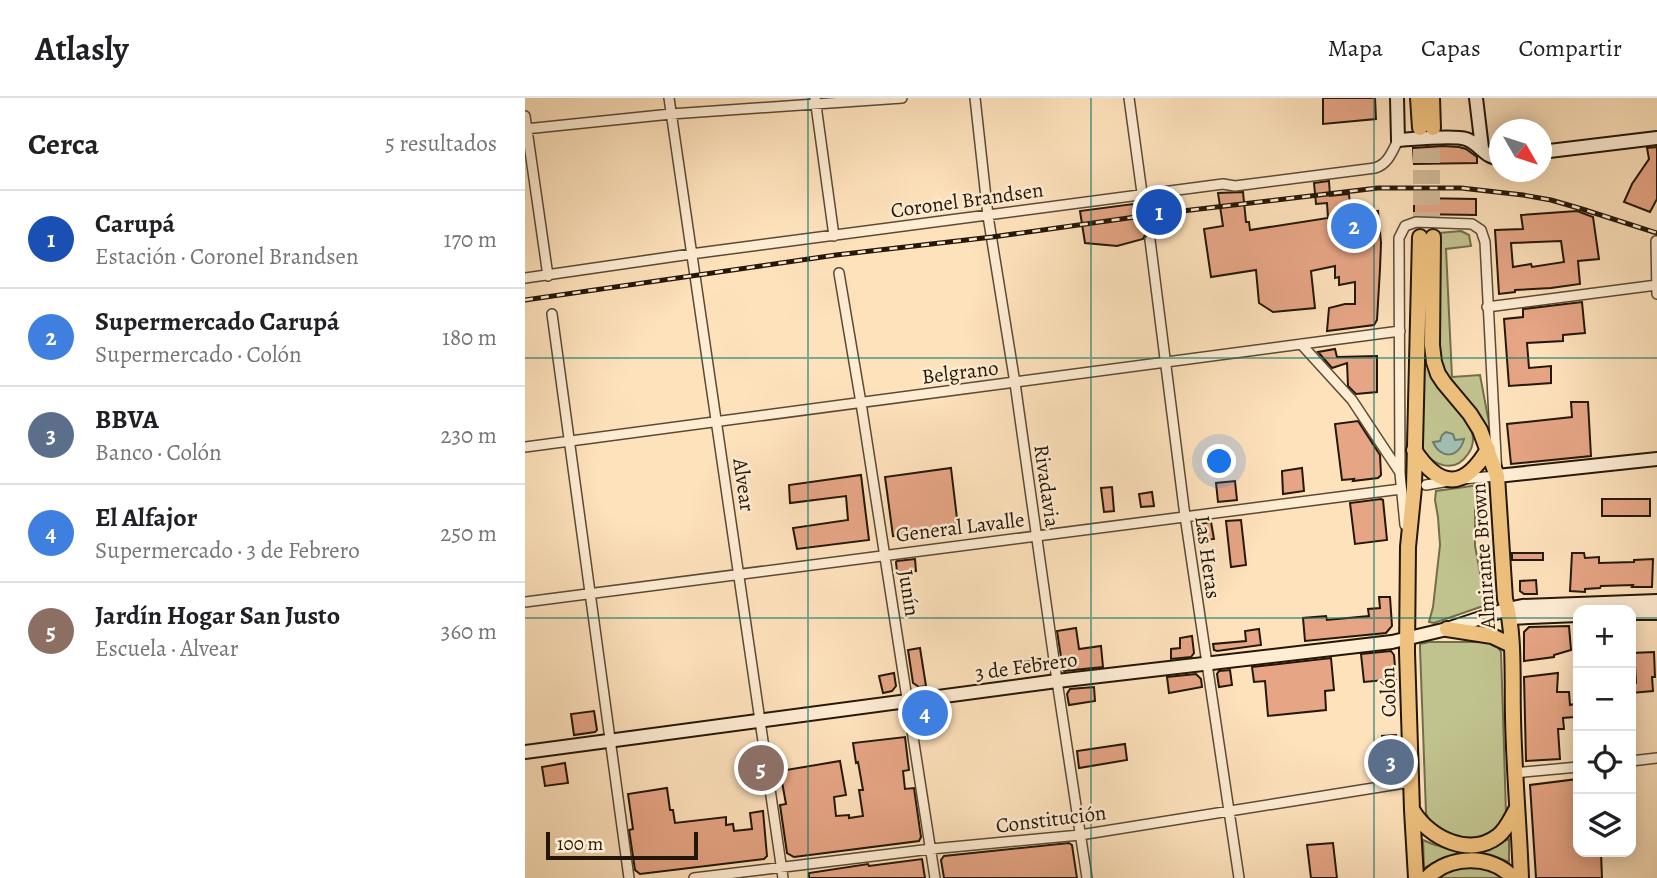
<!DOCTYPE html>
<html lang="es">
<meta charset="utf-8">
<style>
body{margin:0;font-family:Alegreya,serif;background:#f6f6f6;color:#202124}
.controls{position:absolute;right:21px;bottom:21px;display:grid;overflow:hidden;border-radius:14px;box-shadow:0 4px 18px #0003}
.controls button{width:63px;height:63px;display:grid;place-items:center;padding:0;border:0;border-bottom:2px solid #e0e0e0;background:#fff;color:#202124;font:35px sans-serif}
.compass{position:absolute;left:964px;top:21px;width:63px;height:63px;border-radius:50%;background:#fff;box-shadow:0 4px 18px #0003;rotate:129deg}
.scale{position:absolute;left:21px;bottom:18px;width:152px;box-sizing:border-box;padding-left:7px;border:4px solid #241707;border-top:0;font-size:19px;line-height:24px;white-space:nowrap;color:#241707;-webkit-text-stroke:5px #feecd3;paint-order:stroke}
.you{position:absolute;left:695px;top:364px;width:24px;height:24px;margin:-18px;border:5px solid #fff;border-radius:50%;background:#1a73e8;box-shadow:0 0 0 10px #1a73e833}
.badge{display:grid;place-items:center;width:46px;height:46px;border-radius:50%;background:#8f2418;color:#fff;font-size:23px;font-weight:700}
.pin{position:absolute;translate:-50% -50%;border:4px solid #fff;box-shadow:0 2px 7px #0006}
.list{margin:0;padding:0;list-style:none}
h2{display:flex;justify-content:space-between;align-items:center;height:91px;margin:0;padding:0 28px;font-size:30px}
h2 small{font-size:23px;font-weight:400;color:#757577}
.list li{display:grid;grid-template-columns:46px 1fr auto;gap:21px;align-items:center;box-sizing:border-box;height:98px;padding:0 28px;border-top:2px solid #e0e0e0}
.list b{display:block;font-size:26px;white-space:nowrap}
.list p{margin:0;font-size:23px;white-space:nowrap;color:#757577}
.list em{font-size:23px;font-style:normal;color:#757577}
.icon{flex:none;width:38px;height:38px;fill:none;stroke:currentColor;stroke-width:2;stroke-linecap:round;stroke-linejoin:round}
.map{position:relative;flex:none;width:1132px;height:780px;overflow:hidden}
header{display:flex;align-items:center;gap:42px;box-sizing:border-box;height:98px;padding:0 35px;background:#fff;border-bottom:2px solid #e0e0e0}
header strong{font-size:33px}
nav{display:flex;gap:38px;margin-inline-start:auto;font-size:24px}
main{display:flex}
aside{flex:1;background:#fff}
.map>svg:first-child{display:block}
.green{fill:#c1c38f;stroke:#726d4b;stroke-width:2}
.water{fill:#a0beb1;stroke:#6e7b6d;stroke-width:2}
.building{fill:#e6a585;stroke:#241707;stroke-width:2;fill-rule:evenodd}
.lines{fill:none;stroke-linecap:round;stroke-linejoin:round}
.primary-tunnel{stroke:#d2b998;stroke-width:14;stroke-dasharray:14 7;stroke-linecap:butt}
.street-casing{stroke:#5a4a34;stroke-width:12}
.secondary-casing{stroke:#241707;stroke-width:16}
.primary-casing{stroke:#241707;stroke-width:18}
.street{stroke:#feecd3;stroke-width:9}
.secondary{stroke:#feecd3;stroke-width:12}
.primary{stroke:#efc17e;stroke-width:14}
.rail-casing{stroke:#241707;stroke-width:5}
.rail{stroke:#feecd3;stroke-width:2.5;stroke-dasharray:8;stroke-linecap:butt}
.grid{fill:none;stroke:#0f766e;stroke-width:2;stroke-opacity:0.55}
.labels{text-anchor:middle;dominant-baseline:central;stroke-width:5;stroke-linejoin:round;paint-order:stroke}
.street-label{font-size:21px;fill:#241707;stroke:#feecd3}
</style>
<header>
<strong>Atlasly</strong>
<nav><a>Mapa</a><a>Capas</a><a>Compartir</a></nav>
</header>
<main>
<aside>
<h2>Cerca<small>5 resultados</small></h2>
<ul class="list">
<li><span class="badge" style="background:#1a4fb4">1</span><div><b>Carupá</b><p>Estación · Coronel Brandsen</p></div><em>170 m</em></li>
<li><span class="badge" style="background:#3f7fe0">2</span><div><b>Supermercado Carupá</b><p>Supermercado · Colón</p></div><em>180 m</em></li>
<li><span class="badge" style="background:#5c6f8a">3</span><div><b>BBVA</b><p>Banco · Colón</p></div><em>230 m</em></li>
<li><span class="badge" style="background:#3f7fe0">4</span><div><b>El Alfajor</b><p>Supermercado · 3 de Febrero</p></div><em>250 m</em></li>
<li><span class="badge" style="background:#8d6e63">5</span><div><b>Jardín Hogar San Justo</b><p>Escuela · Alvear</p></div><em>360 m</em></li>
</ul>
</aside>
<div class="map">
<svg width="1132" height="780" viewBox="0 0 1132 780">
<rect width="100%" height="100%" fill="#fee2bc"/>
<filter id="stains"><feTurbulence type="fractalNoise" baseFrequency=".00286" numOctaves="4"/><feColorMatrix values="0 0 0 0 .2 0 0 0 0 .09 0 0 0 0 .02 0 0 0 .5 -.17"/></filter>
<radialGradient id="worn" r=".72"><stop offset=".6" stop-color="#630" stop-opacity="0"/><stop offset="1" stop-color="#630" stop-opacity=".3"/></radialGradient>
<path class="green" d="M936,133L944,137L946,148L921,151L927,279L955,277L965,330L962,329C949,308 928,292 918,269C915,261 914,251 913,242L914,135Z
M900,241C902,257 904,273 913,288C922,304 948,322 948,341C948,347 946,352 943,356C929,377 906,367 896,349Z
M954,387L950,412V448L961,507L909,525L904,524L908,509L915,447L913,419L910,402L911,393Z
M904,544H964L972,548L976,554L981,715C969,749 913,748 901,715L895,550V546Z
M984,741V764C953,750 928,755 899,770L898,742C924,755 958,753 984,741Z
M938,769C954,769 966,770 978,780H913L922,774Z"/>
<path class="water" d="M921,334L928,336L930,342L939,341C934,360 916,362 908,344L915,343L917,337Z"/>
<path class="building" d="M798,0H850L851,21L798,26Z
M918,48L934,49L941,51L952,59V65L889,66L888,50Z
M1132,49V101L1125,114L1099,104L1107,86L1124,61L1122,50Z
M804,83L805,98L824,96L826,117L853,113L856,145L855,171L852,222L849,227L802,233L804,210L820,206H830V184L814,187V179L810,180V168L786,173L790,210L748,214L734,205L731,172L686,179L679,131L698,128L693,95L718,94L721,124H724L725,132L803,120L802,105L791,106L789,85Z
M889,100L951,101V117L889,116Z
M608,106L610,123L628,121L629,137L623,135L620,137L618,141L592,148L560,145L555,113Z
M1052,113L1068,119L1074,161L1053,163L1055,186L1026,190L990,192V194L974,196L970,132L998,131L996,117ZM1036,143L1039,164L1007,169L1006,166L988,169L986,145Z
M1057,204L1060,235L1038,237V243L1002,245L1004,270L1026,268V285L984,288L979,221L998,219V211Z
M810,251L812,259L852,258V294L831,296L823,288L822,265L807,270L793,254Z
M1046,304H1063L1066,358L986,366L982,326L1047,319Z
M833,323L855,357L856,377L853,380L828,383L829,381L817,382L810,326Z
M426,370L433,429L368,438L360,379Z
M777,370L779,393L758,396L757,373Z
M336,377L344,442L272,451L268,430L323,422L321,398L265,405L264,387Z
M710,383L712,402L693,404L691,385Z
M587,389L589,413L579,414L576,390Z
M627,394L629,408L616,409L614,396Z
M856,401L858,402L862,442L830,446L825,405Z
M1077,401H1125V418H1077Z
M716,422L721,467L706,469L701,423Z
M686,424L689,441L673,443L672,429L674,426Z
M987,455H1018V462H987Z
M1047,455H1059L1060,460L1074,459V465L1109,464V462L1128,461L1127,489H1107L1108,487L1076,488L1075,490L1060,491V494L1045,493Z
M390,461L391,473L372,474L371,464L372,463Z
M1011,482L1012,496H999L995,493V483Z
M854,499H865L867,528L861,535L780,543L778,520L801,518L802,522L844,518L843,511L855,510Z
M1044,528L1046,552L1029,557V559L999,563V534L1004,529Z
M551,530L554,551L576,548L578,569L539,573L538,572L532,533Z
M734,531L736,547L692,553L689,552L688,546L721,543L720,533Z
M667,538L669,555L666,559L646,561V551L655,550V540Z
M395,550L401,588L394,589L388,585L383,552Z
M866,553L869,557L871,581L839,584L836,556Z
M1129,554L1130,579H1127L1128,593L1106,595V586L1111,585L1110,567H1106V555Z
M806,560L809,592L800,593L801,612L743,618L740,583L729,584L727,569Z
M515,561L516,568L513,571L499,573L498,564Z
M705,572L707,587L694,589L692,576L694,573Z
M369,575L371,588L367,593L358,595L354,578Z
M1033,575L1032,594H1044L1045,607L1049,606V619L1038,620L1039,631H1033L1035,661L1001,663L999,579Z
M671,576L676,581L677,589L644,595L642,579Z
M569,589L570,603L544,607L542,596L545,591Z
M420,607L421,619L395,622L393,610Z
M69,613L72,632L70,634L49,637L46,616Z
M871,637L873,671L868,678H860L858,657H856L855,645H857V638Z
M380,639L384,672L378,673L380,691L389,690L396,739L394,743L269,759L262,755L255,707L261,706L255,673L315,663L321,697L309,699L311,718L324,717V720L338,718L334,692H338L333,664L331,665L328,645Z
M600,646L602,662L554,670L552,653Z
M40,665L43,685L20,688L17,669Z
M1053,681V754H1076L1077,780H1011L1005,687Z
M142,690L145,712H148L150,725L201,719V727L208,726L209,733L227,731L225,715L238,713L242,758L239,761L115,776L110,772L104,732L108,731L103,696Z
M544,745L547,747L552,780H419L416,762L419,758Z
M808,745L812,780H786L782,747Z
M397,761L400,780H284V775L343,766L344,768Z"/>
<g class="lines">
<path class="primary-tunnel" d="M895,30V139
M908,30V139"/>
<defs>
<path id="street" d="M144,0L258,780
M290,0L309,138
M450,0L463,118L490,285L532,583L562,780
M604,0L617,95
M0,18L23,178
M0,31L146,16L377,0
M625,142L660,418L714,780
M1131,143L1132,196
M314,175L336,305L410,780
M0,180L166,156L698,86L710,88L850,70C863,66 867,54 873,42
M962,209L1132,187
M27,216L104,780
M776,246L827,302L874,373
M0,349L875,233
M901,387L924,383
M880,427L875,375L874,140L880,128L891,124L947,126L956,132L960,144L972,378L937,381
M0,504L876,391
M1106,663L1132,660
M989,675L1053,669
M169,780L406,751L555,737L886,684"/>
<path id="secondary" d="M872,0L873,42C888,41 929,37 941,41C954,45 961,61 974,60
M951,0L957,50
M1016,54L1132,40
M972,378L1132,361
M1106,515H1132
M984,520L1053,517
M0,654L532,583L867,544L922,531L983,511L997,508L1132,503"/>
<path id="primary" d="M893,0L895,30
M907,0L908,30
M908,139L907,247L909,264L913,276L919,285L945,316L955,332L972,378L980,501C990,533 987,585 988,619C989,673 994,726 996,780
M889,352C915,391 939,392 963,351
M922,531L967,538L986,547
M888,713C904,740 945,760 973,738C982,731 986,720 992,710
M891,780L887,712L882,554L883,449L889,389L895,139
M902,780C924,757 967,756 988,780"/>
</defs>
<use href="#street" class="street-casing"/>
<use href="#secondary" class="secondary-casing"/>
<use href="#primary" class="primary-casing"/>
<use href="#street" class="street"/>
<use href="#secondary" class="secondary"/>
<use href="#primary" class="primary"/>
<defs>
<path id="rail" d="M0,202L311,157L467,139L632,116L853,90H936L998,97L1026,102L1057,111L1132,135"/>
</defs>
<use href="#rail" class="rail-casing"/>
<use href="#rail" class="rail"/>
</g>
<path class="grid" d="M283,0V780M566,0V780M849,0V780M0,260H1132M0,520H1053M1106,520H1132"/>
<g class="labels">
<g class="street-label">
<text transform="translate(442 102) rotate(-8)">Coronel Brandsen</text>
<text transform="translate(435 274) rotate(-7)">Belgrano</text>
<text transform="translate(219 387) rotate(82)">Alvear</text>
<text transform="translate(522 388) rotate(82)">Rivadavia</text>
<text transform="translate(435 429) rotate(-7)">General Lavalle</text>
<text transform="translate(958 458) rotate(-94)">Almirante Brown</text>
<text transform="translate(683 459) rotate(82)">Las Heras</text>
<text transform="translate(384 495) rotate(81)">Junín</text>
<text transform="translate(501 568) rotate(-8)">3 de Febrero</text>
<text transform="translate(863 594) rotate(-92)">Colón</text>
<text transform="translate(526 721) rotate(-7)">Constitución</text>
</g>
</g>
<rect width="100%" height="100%" filter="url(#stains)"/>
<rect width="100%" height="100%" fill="url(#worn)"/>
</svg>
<div class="controls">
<button>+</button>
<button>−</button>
<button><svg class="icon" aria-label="locate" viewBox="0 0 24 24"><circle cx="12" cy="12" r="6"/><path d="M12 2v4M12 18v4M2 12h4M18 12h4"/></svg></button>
<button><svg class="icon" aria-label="layers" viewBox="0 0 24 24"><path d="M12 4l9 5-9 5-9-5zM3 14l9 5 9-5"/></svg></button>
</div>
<svg class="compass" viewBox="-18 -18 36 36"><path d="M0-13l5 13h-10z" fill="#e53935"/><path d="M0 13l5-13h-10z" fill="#757577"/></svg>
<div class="scale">100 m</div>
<div class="you"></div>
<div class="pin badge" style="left:634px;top:114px;background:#1a4fb4">1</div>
<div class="pin badge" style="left:829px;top:128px;background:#3f7fe0">2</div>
<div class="pin badge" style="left:866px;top:664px;background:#5c6f8a">3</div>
<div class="pin badge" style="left:400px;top:615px;background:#3f7fe0">4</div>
<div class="pin badge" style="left:236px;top:670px;background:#8d6e63">5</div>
</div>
</main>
